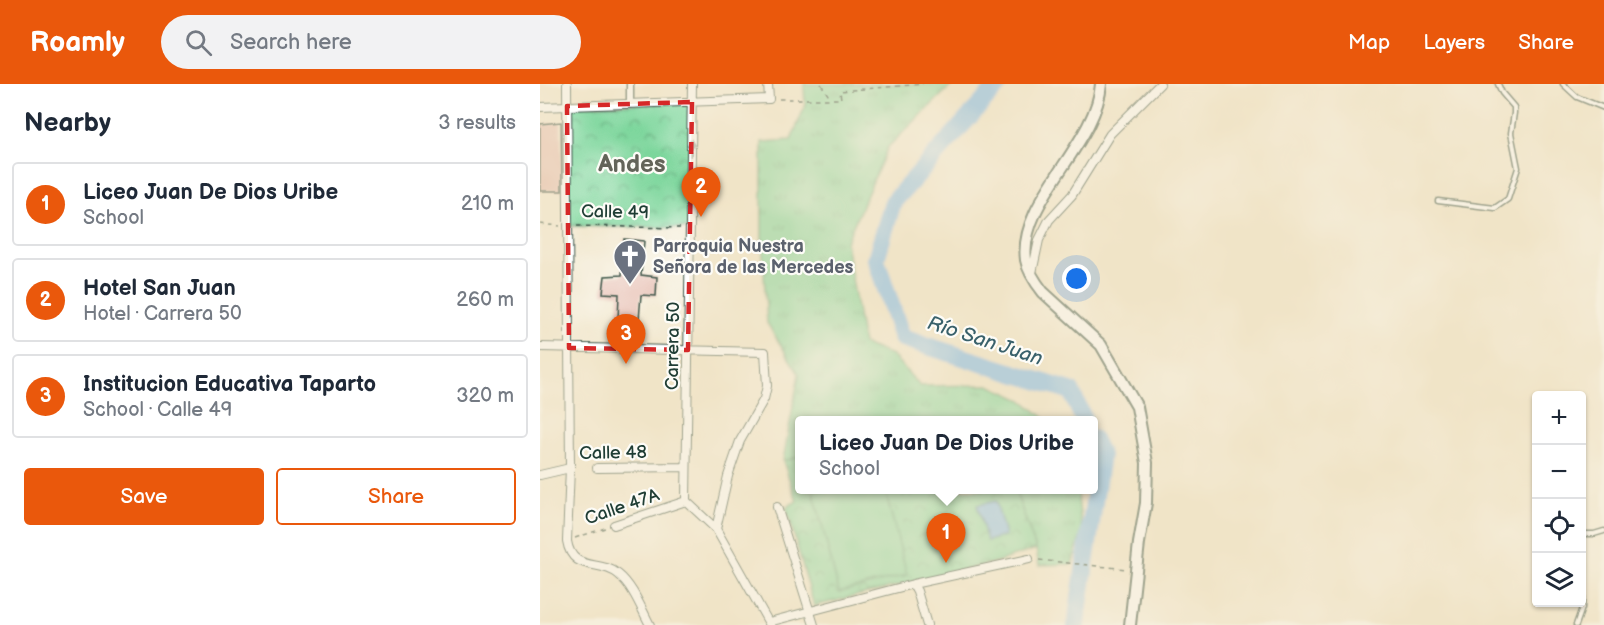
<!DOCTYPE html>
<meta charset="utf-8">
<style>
body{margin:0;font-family:"Balsamiq Sans",sans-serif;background:#f2f2f3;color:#1f2937}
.controls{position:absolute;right:18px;bottom:18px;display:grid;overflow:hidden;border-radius:6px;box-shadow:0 2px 4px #0004}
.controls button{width:54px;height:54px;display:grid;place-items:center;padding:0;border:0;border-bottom:2px solid #e0e1e3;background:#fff;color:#1f2937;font:30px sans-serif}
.you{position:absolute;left:537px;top:195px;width:21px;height:21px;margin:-15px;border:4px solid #fff;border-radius:50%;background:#1a73e8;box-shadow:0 0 0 9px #1a73e833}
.badge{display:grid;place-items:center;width:39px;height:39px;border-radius:50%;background:#ea580c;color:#fff;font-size:20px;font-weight:700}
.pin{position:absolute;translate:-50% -50px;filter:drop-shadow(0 2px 3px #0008)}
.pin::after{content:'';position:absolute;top:32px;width:21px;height:18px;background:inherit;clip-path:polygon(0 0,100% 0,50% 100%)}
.popup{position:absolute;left:255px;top:332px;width:303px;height:78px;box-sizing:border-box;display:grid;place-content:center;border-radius:6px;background:#fff;filter:drop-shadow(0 2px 4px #0005);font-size:20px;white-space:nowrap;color:#747a83}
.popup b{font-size:22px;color:#1f2937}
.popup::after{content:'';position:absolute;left:50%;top:100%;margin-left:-12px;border:12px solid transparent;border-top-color:#fff}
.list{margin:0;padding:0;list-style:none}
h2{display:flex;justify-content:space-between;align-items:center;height:78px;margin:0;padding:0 24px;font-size:26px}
h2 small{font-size:20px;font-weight:400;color:#747a83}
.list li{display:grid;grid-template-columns:39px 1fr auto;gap:18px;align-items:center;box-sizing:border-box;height:84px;margin:0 12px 12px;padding:0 12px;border:2px solid #e0e1e3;border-radius:6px}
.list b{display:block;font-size:22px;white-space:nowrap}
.list p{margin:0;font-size:20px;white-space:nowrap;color:#747a83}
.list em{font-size:20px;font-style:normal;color:#747a83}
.actions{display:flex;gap:12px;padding:18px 24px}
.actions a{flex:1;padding:14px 0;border:2px solid #ea580c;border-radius:6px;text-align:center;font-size:21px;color:#ea580c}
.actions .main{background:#ea580c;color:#fff}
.icon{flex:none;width:33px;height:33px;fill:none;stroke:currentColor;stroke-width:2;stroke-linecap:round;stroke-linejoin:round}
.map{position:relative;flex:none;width:1064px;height:541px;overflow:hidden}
header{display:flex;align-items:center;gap:36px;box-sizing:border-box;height:84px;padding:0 30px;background:#ea580c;color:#fff}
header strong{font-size:28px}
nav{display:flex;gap:33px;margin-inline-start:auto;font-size:21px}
.search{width:420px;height:54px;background:#f2f2f3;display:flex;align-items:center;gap:15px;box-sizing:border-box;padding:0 21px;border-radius:33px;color:#747a83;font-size:22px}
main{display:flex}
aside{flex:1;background:#fff}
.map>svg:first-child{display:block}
.grass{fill:url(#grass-tufts);stroke:#4e8a68;stroke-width:1.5}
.park{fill:url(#park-crowns);stroke:#4e8a68;stroke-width:1.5}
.garden{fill:#7cd69b;stroke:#4e8a68;stroke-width:1.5}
.water{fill:#76b6ea;stroke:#4a7a8f;stroke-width:1.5}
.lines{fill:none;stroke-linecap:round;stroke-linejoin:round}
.river{stroke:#76b6ea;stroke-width:18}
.building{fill:#e0ac9e}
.service-casing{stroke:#3e564a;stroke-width:7}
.pedestrian-casing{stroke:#3e564a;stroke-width:9}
.minor-casing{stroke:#3e564a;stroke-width:10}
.secondary-casing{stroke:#3e564a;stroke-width:14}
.path{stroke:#3e564a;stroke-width:1.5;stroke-dasharray:4.5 4.5;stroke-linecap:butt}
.service{stroke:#fff;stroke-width:4}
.pedestrian{stroke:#fff;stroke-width:6}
.minor{stroke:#fff;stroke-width:8}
.secondary{stroke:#fff;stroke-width:10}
.oneway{fill:#8f9e9a}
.marked{fill:none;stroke:#d62828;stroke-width:4.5;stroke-dasharray:12 8;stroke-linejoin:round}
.labels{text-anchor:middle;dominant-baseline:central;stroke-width:4.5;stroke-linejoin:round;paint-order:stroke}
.street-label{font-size:18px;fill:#1f3d34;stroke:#fdfcf7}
.worship-label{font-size:18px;font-weight:bold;fill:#5b616d;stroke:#fdfcf7;text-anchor:start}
.water-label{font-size:20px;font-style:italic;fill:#39616b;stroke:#fdfcf7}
.district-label{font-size:24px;font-weight:bold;fill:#636459;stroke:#fdfcf7}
</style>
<header>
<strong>Roamly</strong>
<div class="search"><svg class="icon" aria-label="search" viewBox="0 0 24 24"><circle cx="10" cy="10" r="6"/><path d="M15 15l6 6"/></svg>Search here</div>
<nav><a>Map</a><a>Layers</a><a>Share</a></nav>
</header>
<main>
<aside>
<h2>Nearby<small>3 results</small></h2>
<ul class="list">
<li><span class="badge">1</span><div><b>Liceo Juan De Dios Uribe</b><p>School</p></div><em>210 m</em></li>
<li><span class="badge">2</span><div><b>Hotel San Juan</b><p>Hotel · Carrera 50</p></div><em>260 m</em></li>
<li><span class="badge">3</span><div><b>Institucion Educativa Taparto</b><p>School · Calle 49</p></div><em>320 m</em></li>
</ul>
<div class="actions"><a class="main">Save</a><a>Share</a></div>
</aside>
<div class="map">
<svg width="1064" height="541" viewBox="0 0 1064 541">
<defs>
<pattern id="grass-tufts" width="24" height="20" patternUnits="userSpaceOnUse" patternTransform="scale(1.5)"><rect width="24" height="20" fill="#7cd69b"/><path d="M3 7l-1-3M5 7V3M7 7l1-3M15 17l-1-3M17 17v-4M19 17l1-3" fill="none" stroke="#65af7f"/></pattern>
<pattern id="park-crowns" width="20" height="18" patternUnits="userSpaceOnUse" patternTransform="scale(1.5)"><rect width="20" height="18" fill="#7cd69b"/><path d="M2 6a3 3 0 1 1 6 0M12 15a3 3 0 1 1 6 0" fill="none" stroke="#65af7f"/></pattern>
</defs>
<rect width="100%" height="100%" fill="#fdfcf7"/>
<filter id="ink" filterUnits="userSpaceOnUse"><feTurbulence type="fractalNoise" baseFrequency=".0167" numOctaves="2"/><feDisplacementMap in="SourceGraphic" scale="12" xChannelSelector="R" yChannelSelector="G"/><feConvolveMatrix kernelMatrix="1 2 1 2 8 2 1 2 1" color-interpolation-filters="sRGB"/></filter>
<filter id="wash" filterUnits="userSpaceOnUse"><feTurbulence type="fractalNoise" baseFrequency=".008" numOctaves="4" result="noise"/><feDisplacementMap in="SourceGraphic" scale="24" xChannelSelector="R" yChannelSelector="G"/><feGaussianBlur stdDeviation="1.35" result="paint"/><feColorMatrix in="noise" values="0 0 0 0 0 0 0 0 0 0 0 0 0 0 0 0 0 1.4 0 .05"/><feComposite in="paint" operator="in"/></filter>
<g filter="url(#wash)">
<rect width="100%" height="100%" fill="#f0e4c7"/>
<path class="grass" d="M264,0H413L348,63L306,158L323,260L352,271L380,302L449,301L482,316L507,336H259V373L243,377L259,290L227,239L222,157V58L251,56L265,22Z
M475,406H537L542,447L532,480L499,481L496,465Z"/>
<path class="park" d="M152,18L150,144L28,142L27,22Z
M259,373V406H475L496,465L456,478L274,522L246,423L257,417L243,377Z"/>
<path class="garden" d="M273,406H345L367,491L299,508Z"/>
<path class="water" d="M456,417L465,452L447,457L437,421Z"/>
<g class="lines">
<path class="river" d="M459,0L353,118L336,175L362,254L531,307L544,336
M536,541L561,371L553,355"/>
</g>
<g id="blocks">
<path class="building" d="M21,38L22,107H0V40Z
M84,155L104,157L101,191L117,193L116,212L101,211L99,236H78L79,210L63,209L65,192L82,191Z"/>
</g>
</g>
<g filter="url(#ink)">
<use href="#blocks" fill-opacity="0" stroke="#3e564a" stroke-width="1.5"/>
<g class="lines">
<defs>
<path id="service" d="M1023,0L1037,13L1064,24
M898,117L955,124L968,115L978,84L971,49L974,29V23L962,9L958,0
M1042,450H1054L1064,447
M1036,541L1042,524V503"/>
<path id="pedestrian" d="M90,0V20"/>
<path id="minor" d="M27,0L30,384L27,457C32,489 60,475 78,490C93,502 101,524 110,541
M0,23L229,15L228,0
M492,189L499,156L509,136L532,111L570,50L620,0
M0,263L225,268L227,302L224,315L200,357L188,392L176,445
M57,384L146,383
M0,391L30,384
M146,417L152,0
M146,417L176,445L230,541
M237,423L274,541
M74,441L146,417
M373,500L377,507L387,541
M229,538L373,500L489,475"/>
<path id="secondary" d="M561,0C557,60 478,117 486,176C488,187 496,199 503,208L561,261L597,323L607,379L606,419L599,459L590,541"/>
</defs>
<use href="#service" class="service-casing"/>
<use href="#pedestrian" class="pedestrian-casing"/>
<use href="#minor" class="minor-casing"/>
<use href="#secondary" class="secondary-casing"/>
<path class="path" d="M281,0L290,14
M239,15H301L300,7L383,0
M0,140L20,142
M37,142L140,144
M35,454L65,444
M499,476L587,485"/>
<use href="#service" class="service"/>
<use href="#pedestrian" class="pedestrian"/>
<use href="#minor" class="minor"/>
<use href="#secondary" class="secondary"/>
</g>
<defs><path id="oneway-solid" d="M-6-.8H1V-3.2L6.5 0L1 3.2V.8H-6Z" transform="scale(1.5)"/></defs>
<use class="oneway" href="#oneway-solid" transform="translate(151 64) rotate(-89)"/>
</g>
<path d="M0 0H1064V541H0ZM152,18L148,266L29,264L27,22Z" fill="#f0e4c7" fill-opacity=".55" fill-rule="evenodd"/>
<path class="marked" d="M152,18L148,266L29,264L27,22Z"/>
<defs>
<symbol id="church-pin" viewBox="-11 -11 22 30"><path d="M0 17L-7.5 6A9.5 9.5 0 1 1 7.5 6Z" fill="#6b7280" stroke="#fdfcf7"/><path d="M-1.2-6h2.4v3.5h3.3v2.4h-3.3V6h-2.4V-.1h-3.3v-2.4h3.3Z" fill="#fff"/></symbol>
</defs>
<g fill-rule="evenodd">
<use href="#church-pin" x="71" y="153" width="38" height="52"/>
</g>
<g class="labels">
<g class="street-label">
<text transform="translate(75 128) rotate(1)">Calle 49</text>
<text transform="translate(133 262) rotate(-89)">Carrera 50</text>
<text transform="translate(73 369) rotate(-1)">Calle 48</text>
<text transform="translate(82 423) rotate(-19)">Calle 47A</text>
</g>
<g class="worship-label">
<text x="113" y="162">Parroquia Nuestra<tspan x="113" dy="21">Señora de las Mercedes</tspan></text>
</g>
<g class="water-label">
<text transform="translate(445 257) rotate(18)">Río San Juan</text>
</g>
<g class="district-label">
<text x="92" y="80">Andes</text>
</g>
</g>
</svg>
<div class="controls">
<button>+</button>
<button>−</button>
<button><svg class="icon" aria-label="locate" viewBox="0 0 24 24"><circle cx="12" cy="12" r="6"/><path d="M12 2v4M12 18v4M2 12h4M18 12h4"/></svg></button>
<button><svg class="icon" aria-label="layers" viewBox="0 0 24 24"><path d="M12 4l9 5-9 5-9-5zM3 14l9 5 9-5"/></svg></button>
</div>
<div class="you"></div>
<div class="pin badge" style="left:406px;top:479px">1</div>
<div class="popup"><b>Liceo Juan De Dios Uribe</b>School</div>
<div class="pin badge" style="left:161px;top:133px">2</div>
<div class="pin badge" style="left:86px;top:280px">3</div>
</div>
</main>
